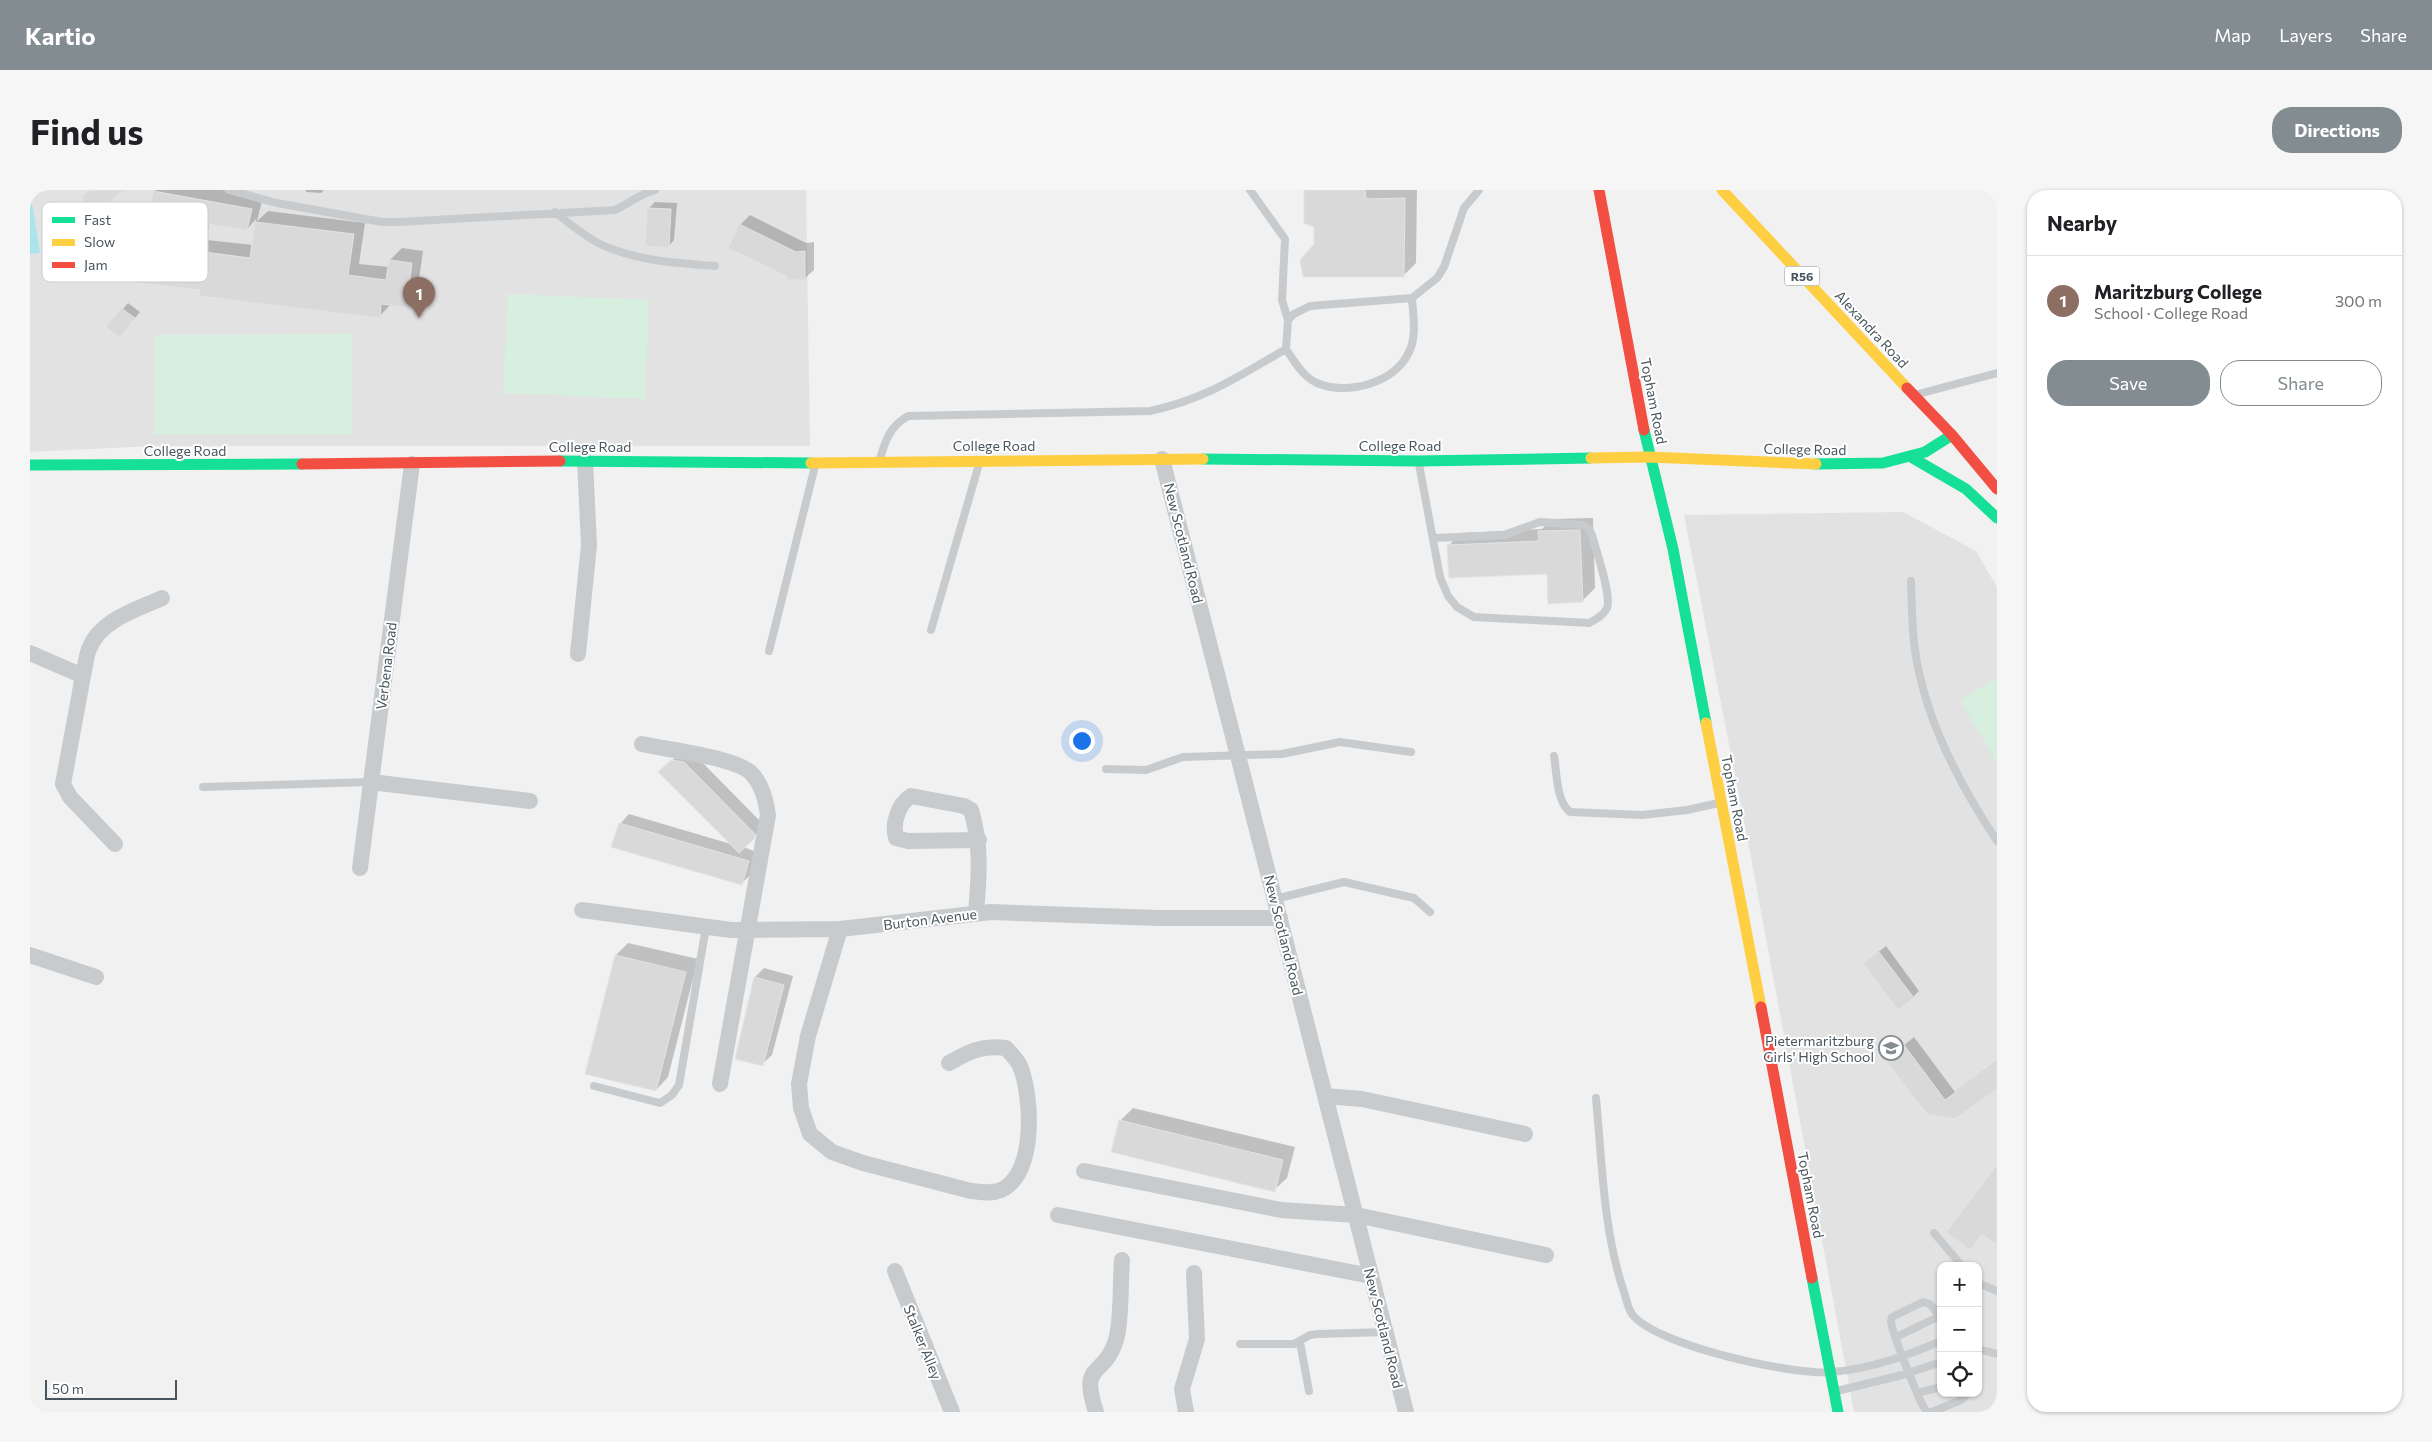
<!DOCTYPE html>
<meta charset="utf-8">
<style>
body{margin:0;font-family:Commissioner,sans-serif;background:#f6f6f6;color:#202124}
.controls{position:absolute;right:15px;bottom:15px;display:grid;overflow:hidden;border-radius:10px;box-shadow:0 1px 4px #0004}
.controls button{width:45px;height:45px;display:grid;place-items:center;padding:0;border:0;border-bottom:1px solid #e0e0e0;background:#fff;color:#202124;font:25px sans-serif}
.scale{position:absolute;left:15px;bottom:12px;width:132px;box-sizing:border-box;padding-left:5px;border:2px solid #48555d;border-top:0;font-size:14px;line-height:18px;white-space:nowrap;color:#48555d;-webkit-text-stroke:4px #fff;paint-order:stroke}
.you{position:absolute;left:1051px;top:550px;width:18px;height:18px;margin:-12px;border:4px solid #fff;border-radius:50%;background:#1a73e8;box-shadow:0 0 0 8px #1a73e833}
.badge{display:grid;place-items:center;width:32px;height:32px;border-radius:50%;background:#838c91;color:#fff;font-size:16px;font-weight:700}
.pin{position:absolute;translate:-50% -41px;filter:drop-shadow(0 1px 2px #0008)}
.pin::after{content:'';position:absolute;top:26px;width:18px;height:15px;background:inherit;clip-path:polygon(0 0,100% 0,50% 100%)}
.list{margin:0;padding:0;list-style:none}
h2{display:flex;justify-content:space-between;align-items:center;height:65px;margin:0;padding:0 20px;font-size:21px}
h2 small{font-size:16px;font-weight:400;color:#757577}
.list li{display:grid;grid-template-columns:32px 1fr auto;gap:15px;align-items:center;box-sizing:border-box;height:90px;padding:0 20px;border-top:1px solid #e0e0e0}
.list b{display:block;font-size:19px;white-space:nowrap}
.list p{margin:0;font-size:16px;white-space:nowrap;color:#757577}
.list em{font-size:16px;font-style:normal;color:#757577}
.actions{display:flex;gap:10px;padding:15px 20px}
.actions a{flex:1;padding:11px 0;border:1px solid #838c91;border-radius:20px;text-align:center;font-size:18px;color:#838c91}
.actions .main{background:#838c91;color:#fff}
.icon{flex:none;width:28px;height:28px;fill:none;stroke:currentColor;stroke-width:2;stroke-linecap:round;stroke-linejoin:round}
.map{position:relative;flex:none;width:1967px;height:1222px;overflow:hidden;border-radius:20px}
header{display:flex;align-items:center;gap:30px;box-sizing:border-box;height:70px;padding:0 25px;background:#838c91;color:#fff}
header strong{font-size:24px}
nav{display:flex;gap:28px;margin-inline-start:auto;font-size:18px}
.intro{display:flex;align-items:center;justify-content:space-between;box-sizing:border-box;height:120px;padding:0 30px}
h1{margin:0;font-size:35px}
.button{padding:12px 22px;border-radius:20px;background:#838c91;color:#fff;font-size:18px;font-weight:700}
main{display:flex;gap:30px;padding:0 30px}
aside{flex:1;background:#fff;border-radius:20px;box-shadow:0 1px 4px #0004}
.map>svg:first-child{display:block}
.education{fill:#e3e2e3;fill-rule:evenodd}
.green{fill:#d6efde}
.water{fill:#ace4ec}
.shadow{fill:#0003;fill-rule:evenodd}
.building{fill:#d9d9da;stroke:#e2e3e4}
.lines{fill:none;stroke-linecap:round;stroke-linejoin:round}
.lane{stroke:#c8cbcd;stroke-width:8}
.street{stroke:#c8cbcd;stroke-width:16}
.fast{stroke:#16e098;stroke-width:11}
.slow{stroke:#ffcf43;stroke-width:11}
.jam{stroke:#f24e42;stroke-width:11}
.labels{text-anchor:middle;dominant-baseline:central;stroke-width:4;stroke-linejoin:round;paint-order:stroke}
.shield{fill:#fff;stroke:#7f888e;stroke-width:1}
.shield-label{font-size:12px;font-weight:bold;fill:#48555d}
.street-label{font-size:14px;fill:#48555d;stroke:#fff}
.poi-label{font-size:14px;fill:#48555d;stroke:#fff;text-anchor:end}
.key{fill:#fff;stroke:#c8ccce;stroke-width:1}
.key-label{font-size:14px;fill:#48555d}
</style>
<header>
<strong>Kartio</strong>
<nav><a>Map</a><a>Layers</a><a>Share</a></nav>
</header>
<div class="intro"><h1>Find us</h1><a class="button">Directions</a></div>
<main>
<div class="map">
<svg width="1967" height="1222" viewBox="0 0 1967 1222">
<rect width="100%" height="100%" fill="#f1f1f1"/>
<path class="education" d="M0,0H776L780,256H122L0,262Z
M1873,322L1946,361L1967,397V1222H1824L1716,641L1654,325ZM1911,1076H1948V1203H1911Z"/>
<path class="green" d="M478,104L619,110L615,209L473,203Z
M322,144V244H124L125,145Z
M1967,488V573L1930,510Z"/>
<path class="water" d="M0,0L10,63L0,64Z"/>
<path class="shadow" d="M125,0H192L233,7L227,31L238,21L335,33L329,74L359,77L360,70L372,58L393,61L387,104L376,115L361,114L349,127L171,99L101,41L113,29L119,30ZM226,29L223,55L177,50L179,33L217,39Z
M276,0H294L291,3L276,2Z
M1275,0H1387L1386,73L1373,86L1286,55V37Z
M625,12L647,13L644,50L638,57L619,18Z
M720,25L776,53L784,52V80L774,89L758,85L710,35Z
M98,113L110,122L95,140L78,137Z
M1563,328L1565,398L1552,411L1518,383L1419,355L1431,343L1512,339L1522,329Z
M652,561L663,563L733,634V638L713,657L727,662L721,684L711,694L590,634L599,624L701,654L630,582Z
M598,753L668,769L638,887L626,900L586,765Z
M1856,756L1889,801L1883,807L1841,768Z
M734,778L763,786L742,865L732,874L725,787Z
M1884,847L1925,902L1967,871V897L1925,928L1857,869Z
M1103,918L1265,957L1257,988L1244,1000L1090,931Z"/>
<path class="building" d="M60,0H94L65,24L51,7Z
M1274,0H1335L1336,9L1375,8L1374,87H1273L1270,70L1284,54V37L1274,33Z
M123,1L222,19L217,40L170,33L166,61L220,68L225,32L324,44L318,85L356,90L359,70L382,73L376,117L351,114L350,128L169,106L170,100L93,91L100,40L116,42Z
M617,18L641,19L639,58L615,56Z
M709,34L766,62L775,61V90H757L756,86L698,58Z
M91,118L105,128L90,148L76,137Z
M1550,340L1553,412L1518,414L1517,384L1419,388L1417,355L1509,351L1508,341Z
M641,570L654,572L725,644L724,649L709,663L628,582Z
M589,633L719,671L712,695L581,657Z
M1849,762L1884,808L1868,820L1833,773Z
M585,765L656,782L626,901L555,884Z
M724,787L754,795L733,876L705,869Z
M1874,855L1915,910L1967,872V899L1925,929L1897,924L1855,869Z
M1089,930L1253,970L1245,1002L1081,962Z
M1967,975V1055L1952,1044L1940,1060L1916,1042Z"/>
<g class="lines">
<path class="lane" d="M199,0L247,13L352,32H369L585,20C598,14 611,3 625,0
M1220,0L1255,49L1252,110L1258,130
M525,22C540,34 555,47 572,55C608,71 647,73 685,76
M1256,159C1264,171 1273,187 1287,193C1317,206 1365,193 1379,162C1387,147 1383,125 1382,108
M1888,204L1967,183
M850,269C855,251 860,236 878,226L1120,221C1174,210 1209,186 1256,159L1258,130L1264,124L1280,116L1382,108L1407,88L1414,77L1434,18L1449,0
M1389,274L1410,387L1418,406L1427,417L1444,427L1559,433C1566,429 1573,426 1577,418C1582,406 1566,360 1562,345L1559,339L1553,335L1510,332L1474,345L1403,348
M1881,391C1882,421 1882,452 1889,482C1902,542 1933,600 1967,651
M901,440L949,274
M739,461L785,276
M1524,566C1527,583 1526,611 1540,622L1612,625L1657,620L1689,613
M1076,579L1116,580L1153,567L1252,564L1310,552L1381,562
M173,597L341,592
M1245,709L1314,692L1384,708L1400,722
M564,896L630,913L642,905L649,895L676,737
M1566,908C1572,971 1573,1038 1593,1099C1596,1106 1597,1117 1602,1124C1624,1155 1764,1186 1802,1182C1840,1179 1876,1166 1911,1151
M1904,1043L1932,1076
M1948,1093L1967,1101
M1948,1104V1110
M1866,1147L1910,1126
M1270,1152L1279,1201
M1210,1154H1264L1280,1145L1288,1144L1355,1142
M1948,1159L1967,1164
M1807,1201L1872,1185L1911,1172
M1887,1203L1911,1197
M1897,1222C1891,1217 1861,1140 1861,1131L1862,1127L1893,1112L1900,1114L1911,1128
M1902,1222L1931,1210L1938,1203"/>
<path class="street" d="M1132,269L1376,1222
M0,463L53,486L33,594L40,607L85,654
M548,464L559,355L555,271
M53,486C55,477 56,467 59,459C70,430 106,420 132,408
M612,554C638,560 702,567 720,582C732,593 736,610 738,625L690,894
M341,592L500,611
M330,678L382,274
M552,720L701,740L810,739L961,722L1128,728H1250
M946,723C949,686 952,657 941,620L934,616L881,606C868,614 862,634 866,648L878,651L949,650
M810,739L778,846L769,894L771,918L780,944L802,962L833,973L941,1001C952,1002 961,1004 971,1000C1007,984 1002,905 990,876C987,869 980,863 976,858C952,855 940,861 919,873
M0,765L66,787
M1295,906L1332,909L1495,944
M1054,981L1251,1020L1326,1025L1516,1065
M1028,1025L1341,1086
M865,1081L922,1222
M1066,1222C1049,1170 1074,1189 1086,1150C1092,1130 1090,1092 1092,1070
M1156,1222L1152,1199L1167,1149L1164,1083"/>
<path class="fast" d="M1614,240L1643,359L1676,533
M1881,267L1936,299L1967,328
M1173,269L1388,271L1561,268
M530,271L781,273
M1786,274L1853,273L1895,262L1922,245
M0,275L272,274
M1782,1088L1808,1222"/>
<path class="slow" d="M1692,0L1877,198
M1561,268L1619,267L1786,274
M781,273L1173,269
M1676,533L1731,817"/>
<path class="jam" d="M1569,0L1614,240
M1877,198L1922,245L1967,299
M272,274L530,271
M1731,817L1782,1088"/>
</g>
<defs>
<symbol id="school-ring" viewBox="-11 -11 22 22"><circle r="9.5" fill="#fff" stroke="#838c91" stroke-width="1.5"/><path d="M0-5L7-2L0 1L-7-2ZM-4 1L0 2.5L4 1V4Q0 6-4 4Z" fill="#838c91"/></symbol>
</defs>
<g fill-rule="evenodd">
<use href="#school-ring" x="1847" y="844" width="28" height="28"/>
</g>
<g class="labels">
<rect class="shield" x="1754.5" y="76.5" width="35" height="19" rx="4"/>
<g class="shield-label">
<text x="1772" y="86">R56</text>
</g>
<g class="street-label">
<text transform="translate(1842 139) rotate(47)">Alexandra Road</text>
<text transform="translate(1624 211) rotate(79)">Topham Road</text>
<text x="964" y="255">College Road</text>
<text x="1370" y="255">College Road</text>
<text x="560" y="256">College Road</text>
<text transform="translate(1775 259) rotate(1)">College Road</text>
<text x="155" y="260">College Road</text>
<text transform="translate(1154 353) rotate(76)">New Scotland Road</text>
<text transform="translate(356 476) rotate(-83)">Verbena Road</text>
<text transform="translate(1705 608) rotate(79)">Topham Road</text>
<text transform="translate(900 729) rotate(-7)">Burton Avenue</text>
<text transform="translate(1254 745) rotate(76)">New Scotland Road</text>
<text transform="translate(1781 1005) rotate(79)">Topham Road</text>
<text transform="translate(1354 1138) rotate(76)">New Scotland Road</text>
<text transform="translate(893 1152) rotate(68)">Stalker Alley</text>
</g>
<g class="poi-label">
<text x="1844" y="850">Pietermaritzburg<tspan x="1844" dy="16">Girls' High School</tspan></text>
</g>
</g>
<rect x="12" y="12" width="166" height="80" rx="8" class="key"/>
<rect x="22" y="27" width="23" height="6" fill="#16e098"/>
<rect x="22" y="49" width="23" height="7" fill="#ffcf43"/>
<rect x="22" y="72" width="23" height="6" fill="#f24e42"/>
<g class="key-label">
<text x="54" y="35">Fast</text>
<text x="54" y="57">Slow</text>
<text x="54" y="80">Jam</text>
</g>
</svg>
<div class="controls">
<button>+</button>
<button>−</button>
<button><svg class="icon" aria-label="locate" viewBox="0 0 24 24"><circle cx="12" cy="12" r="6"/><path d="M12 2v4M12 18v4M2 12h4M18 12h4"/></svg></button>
</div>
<div class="scale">50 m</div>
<div class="you"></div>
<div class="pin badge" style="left:389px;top:128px;background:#8d6e63">1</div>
</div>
<aside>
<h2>Nearby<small></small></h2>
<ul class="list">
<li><span class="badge" style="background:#8d6e63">1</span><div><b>Maritzburg College</b><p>School · College Road</p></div><em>300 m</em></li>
</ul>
<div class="actions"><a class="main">Save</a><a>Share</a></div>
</aside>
</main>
